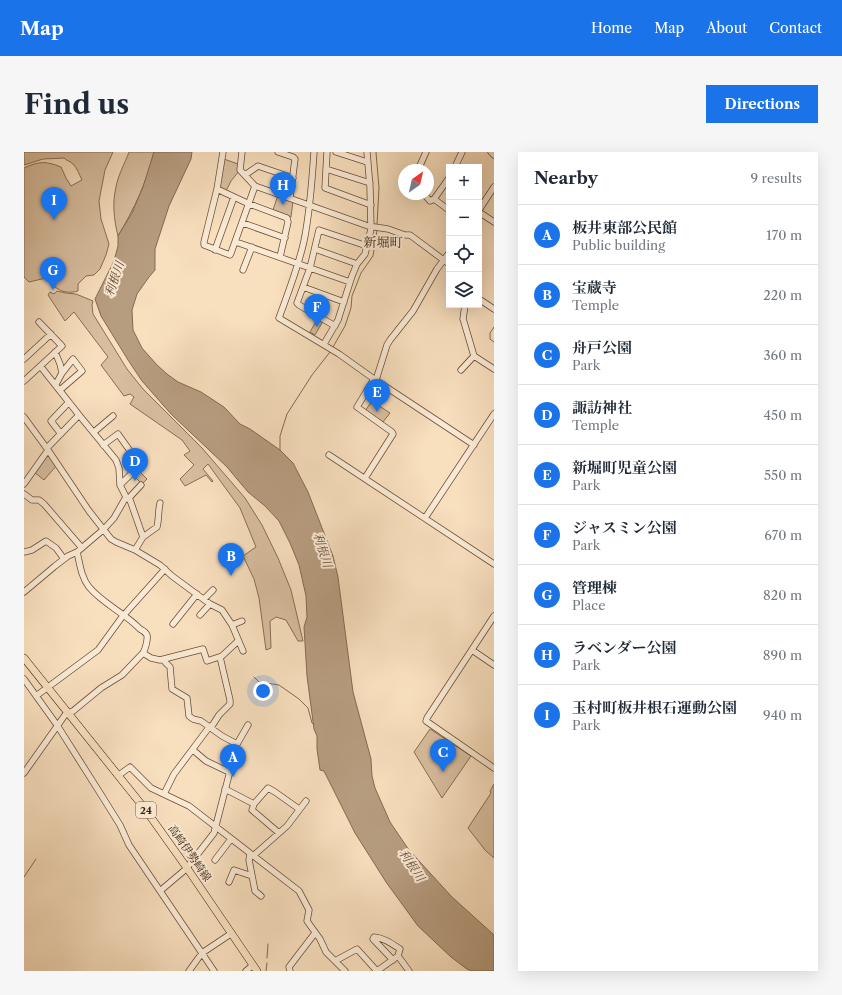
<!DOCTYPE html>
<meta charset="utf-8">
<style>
body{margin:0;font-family:"Libre Caslon Text","Noto Serif JP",serif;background:#f6f6f7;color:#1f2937}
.controls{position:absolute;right:12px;top:12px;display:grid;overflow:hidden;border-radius:0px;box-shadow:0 4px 16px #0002}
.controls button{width:36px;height:36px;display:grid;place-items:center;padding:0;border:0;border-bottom:1px solid #e0e1e3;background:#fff;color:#1f2937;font:20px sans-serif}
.compass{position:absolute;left:374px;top:12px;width:36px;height:36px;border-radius:50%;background:#fff;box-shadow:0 4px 16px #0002;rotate:34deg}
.you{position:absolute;left:239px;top:539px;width:14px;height:14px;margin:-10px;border:3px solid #fff;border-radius:50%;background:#1a73e8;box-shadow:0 0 0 6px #1a73e833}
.badge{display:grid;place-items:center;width:26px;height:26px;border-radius:50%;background:#1a73e8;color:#fff;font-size:13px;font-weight:700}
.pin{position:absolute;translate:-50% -33px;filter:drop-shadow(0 1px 2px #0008)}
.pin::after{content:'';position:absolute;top:21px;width:14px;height:12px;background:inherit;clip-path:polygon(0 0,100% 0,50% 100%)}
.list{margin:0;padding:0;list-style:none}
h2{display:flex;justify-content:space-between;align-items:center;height:52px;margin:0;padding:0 16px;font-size:17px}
h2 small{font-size:13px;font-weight:400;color:#747a83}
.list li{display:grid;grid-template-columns:26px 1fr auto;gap:12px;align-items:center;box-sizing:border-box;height:60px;padding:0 16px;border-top:1px solid #e0e1e3}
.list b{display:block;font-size:15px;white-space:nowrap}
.list p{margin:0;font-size:13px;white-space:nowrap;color:#747a83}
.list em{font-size:13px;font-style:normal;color:#747a83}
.icon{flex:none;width:22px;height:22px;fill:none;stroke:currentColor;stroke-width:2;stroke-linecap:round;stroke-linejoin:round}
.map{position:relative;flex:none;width:470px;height:819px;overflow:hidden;border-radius:0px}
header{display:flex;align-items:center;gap:24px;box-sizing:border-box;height:56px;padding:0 20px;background:#1a73e8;color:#fff}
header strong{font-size:19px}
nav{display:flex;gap:22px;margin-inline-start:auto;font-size:14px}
.intro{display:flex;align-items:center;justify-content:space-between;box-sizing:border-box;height:96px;padding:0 24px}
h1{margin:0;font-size:28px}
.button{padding:10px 18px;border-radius:0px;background:#1a73e8;color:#fff;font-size:14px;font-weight:700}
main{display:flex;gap:24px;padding:0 24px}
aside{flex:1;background:#fff;border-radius:0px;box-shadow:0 4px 16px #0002}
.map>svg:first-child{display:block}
.green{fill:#d8be9f;stroke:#896e54}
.water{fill:#b79d80;stroke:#856a50}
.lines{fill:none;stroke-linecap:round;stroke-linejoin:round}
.stream{stroke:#856a50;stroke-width:1}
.minor-casing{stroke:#6a4e36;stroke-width:7}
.major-casing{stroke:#3a1d08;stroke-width:8}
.minor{stroke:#faead5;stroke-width:5.5}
.major{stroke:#f8dfbe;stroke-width:7}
.labels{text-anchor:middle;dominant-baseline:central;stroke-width:4;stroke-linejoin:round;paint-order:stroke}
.shield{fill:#faead5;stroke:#745a46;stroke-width:1}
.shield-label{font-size:10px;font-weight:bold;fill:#3a1d08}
.street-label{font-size:11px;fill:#3a1d08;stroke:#faead5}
.water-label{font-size:12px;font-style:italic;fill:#664a32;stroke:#faead5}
.quarter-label{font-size:13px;fill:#3a1d08;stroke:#faead5}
</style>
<header>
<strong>Map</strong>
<nav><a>Home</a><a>Map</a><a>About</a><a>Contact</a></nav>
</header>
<div class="intro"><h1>Find us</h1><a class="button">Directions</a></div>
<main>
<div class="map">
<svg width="470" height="819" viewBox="0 0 470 819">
<rect width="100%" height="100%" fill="#f8dfbe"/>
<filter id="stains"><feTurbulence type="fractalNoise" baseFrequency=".005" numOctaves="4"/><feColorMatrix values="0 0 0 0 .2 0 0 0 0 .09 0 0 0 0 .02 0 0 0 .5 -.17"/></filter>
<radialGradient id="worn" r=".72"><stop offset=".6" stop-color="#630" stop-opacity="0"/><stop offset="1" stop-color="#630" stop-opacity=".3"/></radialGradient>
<path class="green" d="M0,0H89L81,18L75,49L77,67L85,92L82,103L76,117L70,123L62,124L54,132V139C40,143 31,137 22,126L5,130L0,125V16C15,9 22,9 37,15L42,26L47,34L58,28C55,22 53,16 49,12C46,9 43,9 40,6L19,7L0,13Z
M105,0H130C123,30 110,57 94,84C90,68 88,51 92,35C94,23 101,11 105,0Z
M200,7L214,12L215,19L207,29L202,39L195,34Z
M254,43L269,49L267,65L249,58Z
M33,139L42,141L52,142L69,149L68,153L69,162L103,217L119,237L178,296L221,346L238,373L254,406L267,438L279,489H274L262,468L252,465L246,469L247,496L242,498L235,446L230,427L219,404L232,395L216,356L184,312L179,317L189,329L188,330L182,323L161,334L156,327L170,313L160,303L166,299L158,288L106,252L110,245L106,242L100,244L77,213L84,205L50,160L41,169L24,143L26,140L30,142Z
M294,166L299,169L291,183L286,180Z
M348,249L366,261L359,270L341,259Z
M23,302L33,313L20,328L10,320Z
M114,318L123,327L118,332L109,323Z
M406,577L447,604L418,646L390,600Z
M470,632V706L461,698L444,676L467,641L466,639Z"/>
<path class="water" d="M130,0H168L167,7L145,54L131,97V118L125,125L113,142L108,158L109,178L118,196L133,213L143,222L154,230L177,240L200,255L216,272L226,277L256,298L269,311L284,340L309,404L314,425L329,540L347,607L348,624L351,636L366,670L385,698L428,745L470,783V819H448L443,817L427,805L394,774L362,730L331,681L300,619L296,618L293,597V584L290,577L283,524L280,475L283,465L282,444L275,413L266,391L255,369L241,354L224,340L203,315L147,262L118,229L104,208L77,164L71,147L90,109L94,94V84L108,61L119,35Z"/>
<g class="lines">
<path class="stream" d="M352,0L355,36L353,73
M470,175L466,181V187L470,190
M309,195L321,174L327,156L328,144L337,121L349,104L353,78
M256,298V284L263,262L288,223L306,200
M230,525L235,530L255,533L275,547L284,556L288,571L290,572
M0,725L12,707
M243,806L244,792
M242,819L243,811"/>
<defs>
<path id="minor" d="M199,0L193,37L180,90V93L206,103L207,101L231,34
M218,0L216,18L231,34L344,74L364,77L381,83H386L425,112
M254,0L269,5L271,7L266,46
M290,0C288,30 286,60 280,89C274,116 264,141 255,166L315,202L350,227L333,255L368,280L369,282L341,326
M303,0L301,36L347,53
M312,0L343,10
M467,0L470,3
M431,15L438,0
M302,17L346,31
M394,18L402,0
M221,23L234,14L269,26
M425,26L410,47L425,58
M193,37L223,51L263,66L264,70L256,105
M400,42L406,49L410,47
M455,58L470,35
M455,60L470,70
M219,71L261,86
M212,90L326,130
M291,97L333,112
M191,98L210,45
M219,118L228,95
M279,135L320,150
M455,147L470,157
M441,153L439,167L440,170L450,204L470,217
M311,174L275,153L273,151L286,116L295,78L343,94
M300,192L314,168L328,124L333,112L341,102L347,77L346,35L343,0
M31,200L36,212L38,221
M0,207L27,182
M17,215L55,263
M437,218L450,204
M350,227L450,293
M352,228L363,193L366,188L389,159L413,117L425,101
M0,229L38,194L15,170
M32,232L38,221L49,207L58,219L36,238
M0,265L24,298L65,359L87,387L92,390L111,398L136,413L148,424L186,452L198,458L208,473L219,499
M70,280L89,264
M37,282L27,269L45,250
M79,293L94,282L116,313L96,333
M305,303L470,412
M0,332L24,298
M0,342L8,348H15L20,352L58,396
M102,345L106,348L119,385
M104,347L117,333
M401,366L470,262
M111,398L119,385L133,375C135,367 134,360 136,351
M0,400L8,398L22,389L32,396L40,407
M0,440L31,414L44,404L53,400L80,377L90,366L102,345L96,333L95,316L92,308L55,263L23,296
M180,447L189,438
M176,463L186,452
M470,464L403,566L402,569L470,616
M149,472L173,442
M208,473L218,469
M448,498L470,513
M119,501L127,506L136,508L179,497L183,509L198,504L214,489
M141,507V510L146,515L148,537L163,546L165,564L169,567L177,569L198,584L213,592
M0,527L33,573L76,641L96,673L105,693L190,819
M12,544L74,498L98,465L141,417
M169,598L182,609L205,620
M0,621L41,563L49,559L77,536L98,523L119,501C121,498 124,488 123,483C122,481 118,478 116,477C101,461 79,452 65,435C57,425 56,412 53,400
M95,623L106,615L127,636L165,654L275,739L285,758L283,769L296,787L302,800L321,819
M201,637L230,652
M140,642L150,622L186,574H188L195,563L206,552V548L196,505
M255,681L228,658L230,652L244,636L251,640L275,657
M226,702L225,708L231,739L237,744
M229,704L263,674L282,649
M191,708L207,687
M205,730L210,718L228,724
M136,739L162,717L190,681L213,592L224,573
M369,808L349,787L350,785C360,786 367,791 376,797L374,804
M311,809L333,797L353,819
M165,819L178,801L208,781
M222,819L229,813
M266,819L265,815L291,781
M353,819L374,804L385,819"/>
<path id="major" d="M0,506L121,657L163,716L233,819"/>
</defs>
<use href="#minor" class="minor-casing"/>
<use href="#major" class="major-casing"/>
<use href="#minor" class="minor"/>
<use href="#major" class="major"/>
</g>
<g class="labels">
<rect class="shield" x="112" y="650" width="20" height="16" rx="3"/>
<g class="shield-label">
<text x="122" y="658">24</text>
</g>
<g class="street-label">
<text transform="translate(166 701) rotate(55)">高崎伊勢崎線</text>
</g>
<g class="water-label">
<text transform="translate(90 127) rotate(-71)">利根川</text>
<text transform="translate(299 398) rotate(72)">利根川</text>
<text transform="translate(388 713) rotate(56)">利根川</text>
</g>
<g class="quarter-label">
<text x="359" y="90">新堀町</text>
</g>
</g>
<rect width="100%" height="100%" filter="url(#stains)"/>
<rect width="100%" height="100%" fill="url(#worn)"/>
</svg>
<div class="controls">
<button>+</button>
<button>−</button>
<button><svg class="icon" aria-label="locate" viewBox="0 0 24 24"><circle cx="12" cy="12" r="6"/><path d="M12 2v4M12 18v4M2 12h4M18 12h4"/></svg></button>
<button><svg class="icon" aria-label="layers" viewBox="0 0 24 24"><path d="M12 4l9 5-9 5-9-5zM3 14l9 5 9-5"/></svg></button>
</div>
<svg class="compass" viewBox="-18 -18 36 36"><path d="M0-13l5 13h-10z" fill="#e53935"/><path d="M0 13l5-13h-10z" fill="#747a83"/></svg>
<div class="you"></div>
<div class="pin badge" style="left:209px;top:625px">A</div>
<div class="pin badge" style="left:207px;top:424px">B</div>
<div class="pin badge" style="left:419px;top:620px">C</div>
<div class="pin badge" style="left:111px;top:329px">D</div>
<div class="pin badge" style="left:353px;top:260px">E</div>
<div class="pin badge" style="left:293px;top:175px">F</div>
<div class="pin badge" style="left:29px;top:138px">G</div>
<div class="pin badge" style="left:259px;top:53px">H</div>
<div class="pin badge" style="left:30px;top:68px">I</div>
</div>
<aside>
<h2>Nearby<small>9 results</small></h2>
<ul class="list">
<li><span class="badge">A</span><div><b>板井東部公民館</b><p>Public building</p></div><em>170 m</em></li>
<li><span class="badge">B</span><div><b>宝蔵寺</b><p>Temple</p></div><em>220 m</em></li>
<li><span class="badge">C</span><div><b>舟戸公園</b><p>Park</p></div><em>360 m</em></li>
<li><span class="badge">D</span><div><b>諏訪神社</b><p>Temple</p></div><em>450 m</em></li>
<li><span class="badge">E</span><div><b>新堀町児童公園</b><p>Park</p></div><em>550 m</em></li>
<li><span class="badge">F</span><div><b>ジャスミン公園</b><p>Park</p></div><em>670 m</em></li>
<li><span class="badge">G</span><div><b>管理棟</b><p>Place</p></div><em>820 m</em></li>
<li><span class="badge">H</span><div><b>ラベンダー公園</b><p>Park</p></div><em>890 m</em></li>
<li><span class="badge">I</span><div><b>玉村町板井根石運動公園</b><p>Park</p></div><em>940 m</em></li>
</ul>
</aside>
</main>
